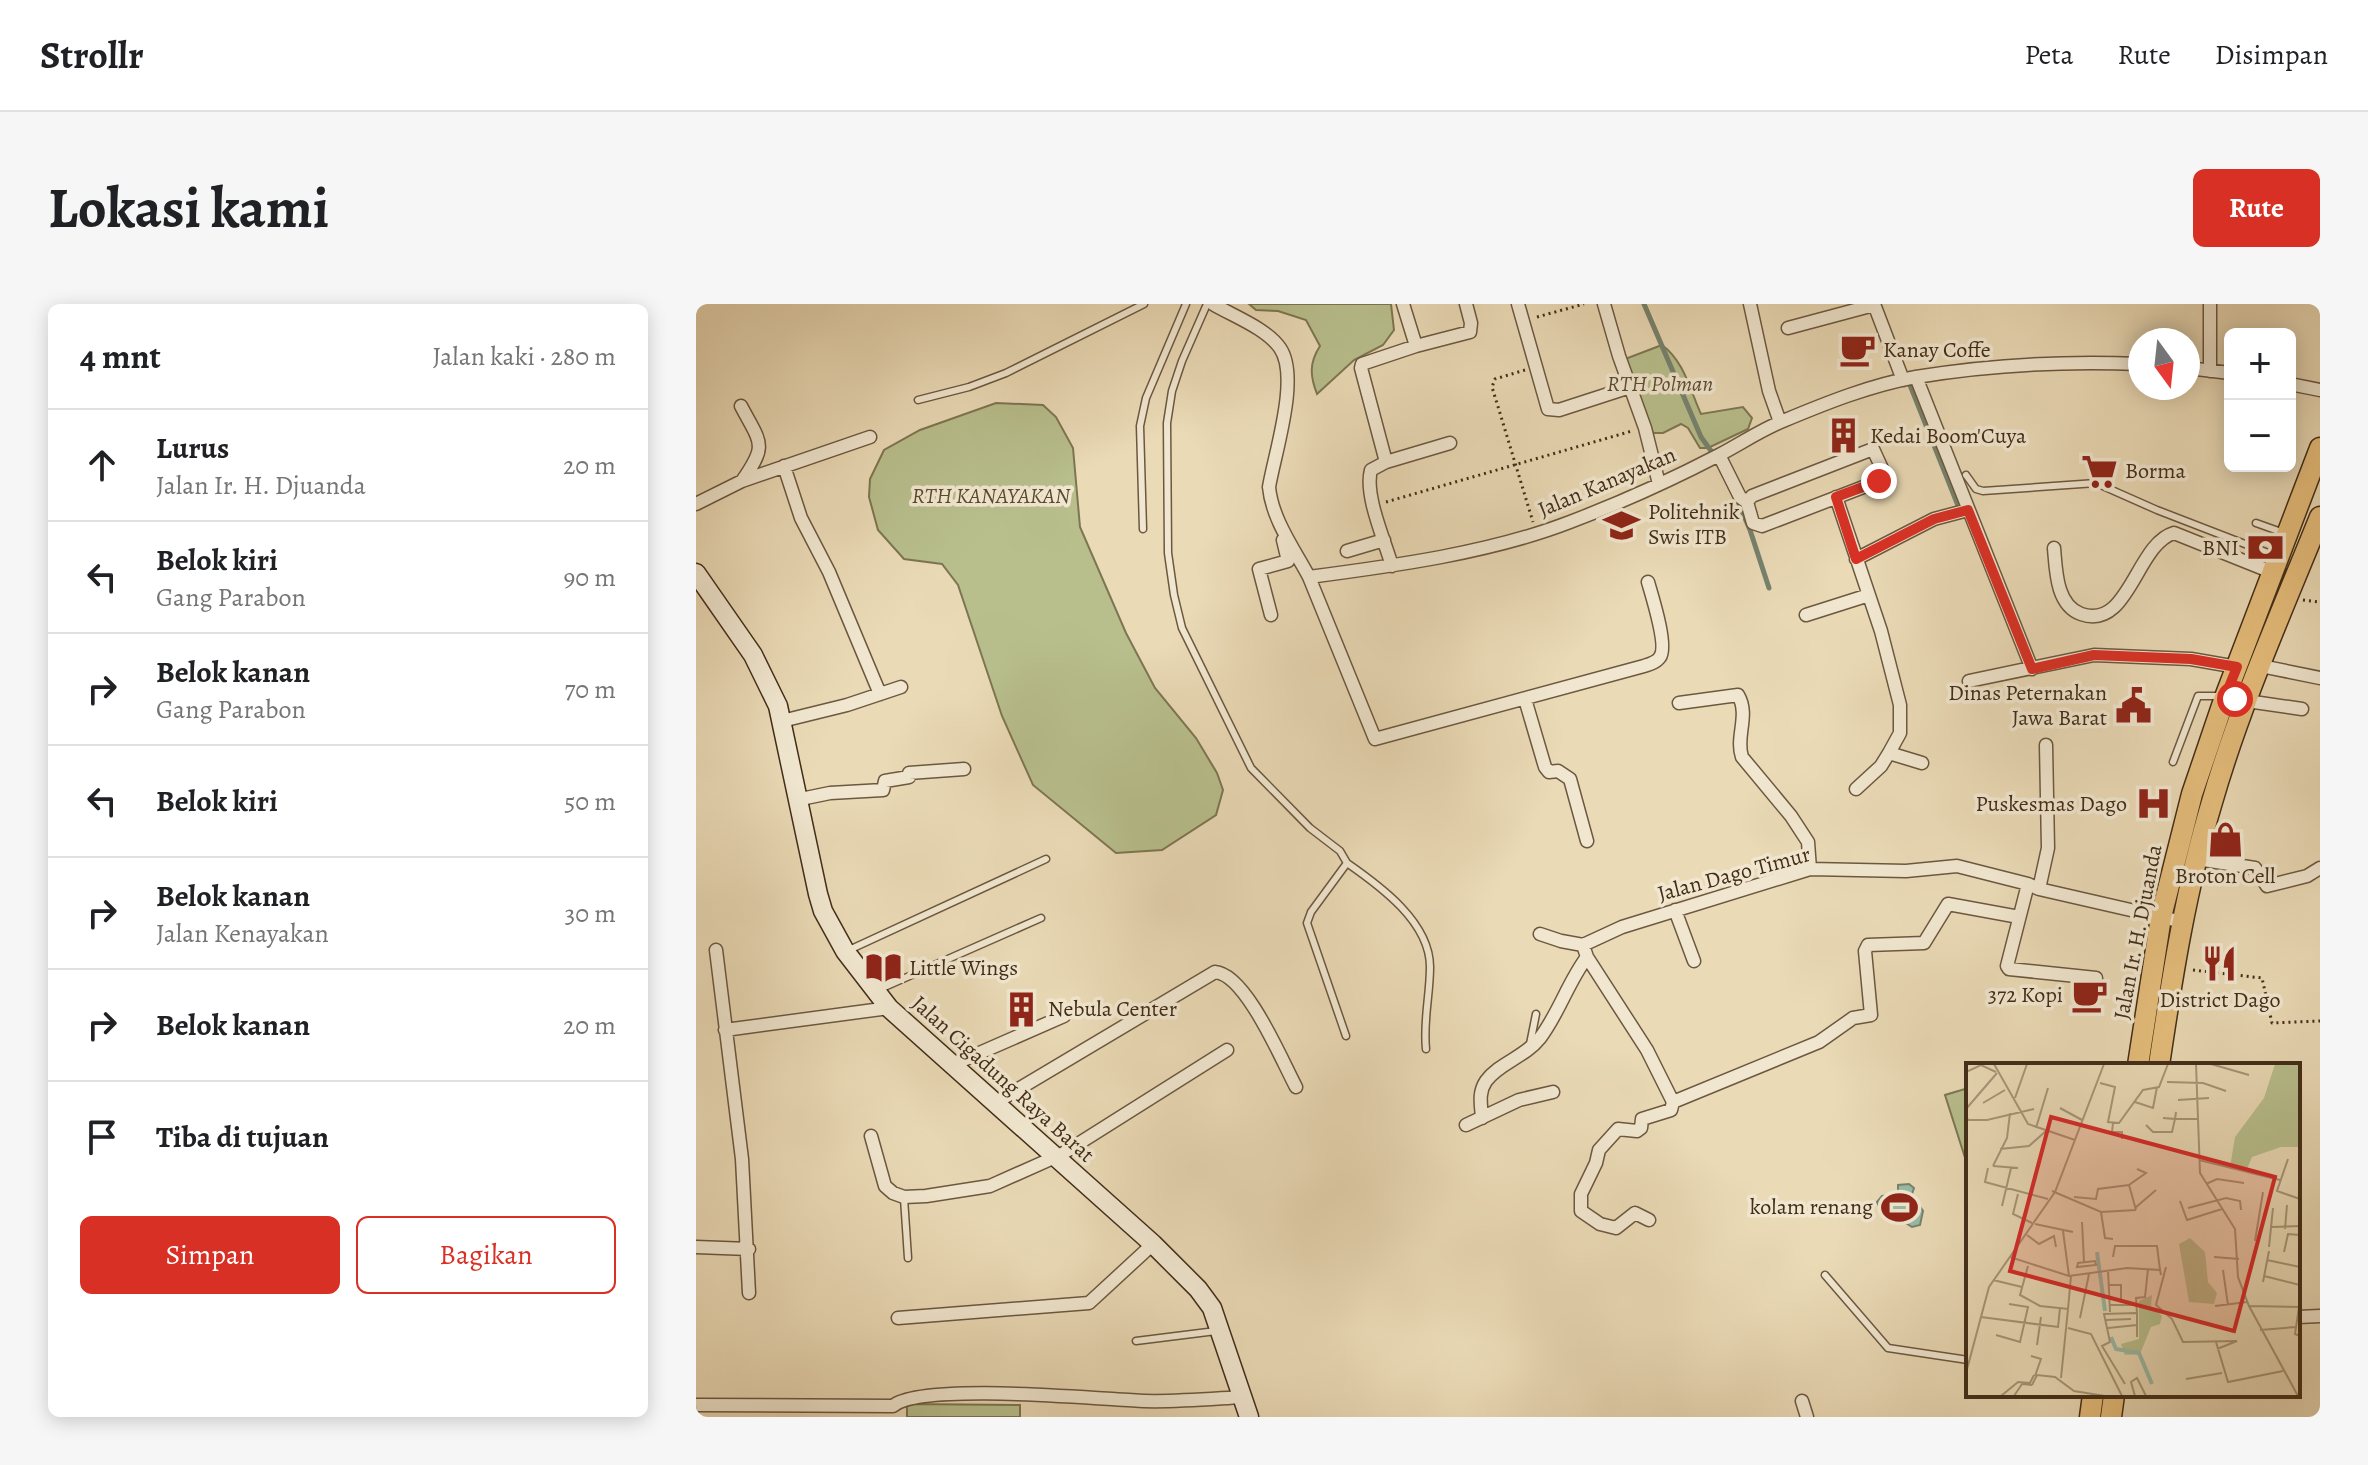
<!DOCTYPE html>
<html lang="id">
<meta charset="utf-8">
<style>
body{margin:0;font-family:Alegreya,serif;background:#f6f6f6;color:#202124}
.controls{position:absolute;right:24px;top:24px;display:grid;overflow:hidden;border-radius:12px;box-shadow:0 4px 20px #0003}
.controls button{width:72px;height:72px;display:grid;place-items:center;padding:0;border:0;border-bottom:2px solid #e0e0e0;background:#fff;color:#202124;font:40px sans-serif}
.compass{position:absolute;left:1432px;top:24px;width:72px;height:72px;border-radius:50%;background:#fff;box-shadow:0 4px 20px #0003;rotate:165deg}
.stop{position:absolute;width:24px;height:24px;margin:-18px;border:6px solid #d93025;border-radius:50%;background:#fff}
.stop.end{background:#d93025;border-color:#fff;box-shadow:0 2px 8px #0008}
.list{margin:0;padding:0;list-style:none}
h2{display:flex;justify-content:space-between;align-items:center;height:104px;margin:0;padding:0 32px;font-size:34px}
h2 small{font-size:26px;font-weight:400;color:#757577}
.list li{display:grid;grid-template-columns:52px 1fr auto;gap:24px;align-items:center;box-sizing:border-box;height:112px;padding:0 32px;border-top:2px solid #e0e0e0}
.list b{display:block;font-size:30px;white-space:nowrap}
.list p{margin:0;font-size:26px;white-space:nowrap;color:#757577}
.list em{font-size:26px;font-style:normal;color:#757577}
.actions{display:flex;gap:16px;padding:24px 32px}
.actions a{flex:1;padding:18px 0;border:2px solid #d93025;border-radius:12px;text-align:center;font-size:28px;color:#d93025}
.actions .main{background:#d93025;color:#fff}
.icon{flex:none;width:44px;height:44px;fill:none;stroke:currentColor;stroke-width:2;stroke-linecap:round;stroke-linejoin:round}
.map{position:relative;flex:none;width:1624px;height:1113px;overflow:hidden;border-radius:12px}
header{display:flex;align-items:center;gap:48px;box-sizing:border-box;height:112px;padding:0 40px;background:#fff;border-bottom:2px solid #e0e0e0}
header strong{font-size:38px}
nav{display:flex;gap:44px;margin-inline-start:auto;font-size:28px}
.intro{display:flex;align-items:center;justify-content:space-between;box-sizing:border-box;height:192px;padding:0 48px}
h1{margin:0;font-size:56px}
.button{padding:20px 36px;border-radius:12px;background:#d93025;color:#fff;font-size:28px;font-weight:700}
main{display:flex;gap:48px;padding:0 48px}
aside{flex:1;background:#fff;border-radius:12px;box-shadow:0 4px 20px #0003}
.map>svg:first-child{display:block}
.green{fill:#b8bf8d;stroke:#7d7652;stroke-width:2}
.water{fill:#99bba8;stroke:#76826e;stroke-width:2}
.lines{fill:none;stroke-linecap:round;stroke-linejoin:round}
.stream{stroke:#76826e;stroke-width:5}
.lane-casing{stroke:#6c5840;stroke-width:9}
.street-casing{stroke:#6c5840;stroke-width:15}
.secondary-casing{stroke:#422d18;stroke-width:21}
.primary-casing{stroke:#422d18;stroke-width:23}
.path{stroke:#422d18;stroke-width:3;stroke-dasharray:2 4;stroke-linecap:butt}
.lane{stroke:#f1e7d0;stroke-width:6}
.street{stroke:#f1e7d0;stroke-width:12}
.secondary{stroke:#f1e7d0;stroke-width:18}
.primary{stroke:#e5bd7b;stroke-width:20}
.route{stroke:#d93025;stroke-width:10}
.labels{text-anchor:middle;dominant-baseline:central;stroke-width:7;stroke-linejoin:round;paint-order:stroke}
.poi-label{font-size:22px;fill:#422d18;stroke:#f1e7d0;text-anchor:start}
.park-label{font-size:22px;font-style:italic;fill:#5a4a2f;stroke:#f1e7d0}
.street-label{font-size:22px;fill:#422d18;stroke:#f1e7d0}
.inset-river{fill:none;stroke:#99bba8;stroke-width:4}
.inset-road{fill:none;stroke:#a79577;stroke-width:2}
.view{fill:#d62828;fill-opacity:0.15;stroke:#d62828;stroke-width:4}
.inset-edge{fill:none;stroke:#422d18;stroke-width:4}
</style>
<header>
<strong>Strollr</strong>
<nav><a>Peta</a><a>Rute</a><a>Disimpan</a></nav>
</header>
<div class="intro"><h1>Lokasi kami</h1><a class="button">Rute</a></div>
<main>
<aside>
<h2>4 mnt<small>Jalan kaki · 280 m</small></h2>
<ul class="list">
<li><svg class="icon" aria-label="ahead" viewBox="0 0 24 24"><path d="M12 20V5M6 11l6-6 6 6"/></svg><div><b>Lurus</b><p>Jalan Ir. H. Djuanda</p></div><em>20 m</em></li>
<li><svg class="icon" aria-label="left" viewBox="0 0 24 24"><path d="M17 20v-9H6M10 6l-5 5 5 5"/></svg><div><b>Belok kiri</b><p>Gang Parabon</p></div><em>90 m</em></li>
<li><svg class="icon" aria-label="right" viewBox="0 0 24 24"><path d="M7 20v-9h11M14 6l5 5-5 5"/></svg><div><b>Belok kanan</b><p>Gang Parabon</p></div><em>70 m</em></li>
<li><svg class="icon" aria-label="left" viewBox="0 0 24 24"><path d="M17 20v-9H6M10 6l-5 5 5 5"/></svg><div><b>Belok kiri</b></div><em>50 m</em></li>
<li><svg class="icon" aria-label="right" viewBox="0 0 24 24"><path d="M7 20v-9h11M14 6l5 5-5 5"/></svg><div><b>Belok kanan</b><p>Jalan Kenayakan</p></div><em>30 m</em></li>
<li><svg class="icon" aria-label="right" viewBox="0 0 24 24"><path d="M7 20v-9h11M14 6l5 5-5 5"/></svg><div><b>Belok kanan</b></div><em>20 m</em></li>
<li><svg class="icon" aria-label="arrive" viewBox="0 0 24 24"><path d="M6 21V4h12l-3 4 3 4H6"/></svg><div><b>Tiba di tujuan</b></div></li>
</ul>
<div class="actions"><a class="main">Simpan</a><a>Bagikan</a></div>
</aside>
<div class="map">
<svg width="1624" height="1113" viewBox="0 0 1624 1113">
<rect width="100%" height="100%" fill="#eadab6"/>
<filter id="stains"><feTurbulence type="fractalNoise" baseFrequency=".0025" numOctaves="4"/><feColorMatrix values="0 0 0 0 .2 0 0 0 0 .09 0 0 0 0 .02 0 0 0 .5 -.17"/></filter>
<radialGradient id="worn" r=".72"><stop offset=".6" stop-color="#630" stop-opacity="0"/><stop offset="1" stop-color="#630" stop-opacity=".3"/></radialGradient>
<path class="green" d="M553,0H695L698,26L687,41L658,56L621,90C614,72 613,59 624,42L610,16L582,7L560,6Z
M966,41C988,57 994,86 1005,110L1047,103L1056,114L1052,125L1012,144H1004L992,124L985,120L967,129H957L929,55Z
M300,99L347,101L360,113L377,144L384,223L430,329L459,384L500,434L521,469L527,486L520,511L466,546L420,549L337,481L306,412L262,281L246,260L208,255L182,226L173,193L174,175L188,146L224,126Z
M1272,784V859L1271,860L1249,791Z
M211,1100L324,1101V1113H211Z"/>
<path class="water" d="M1213,880L1218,884L1216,890L1227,907L1224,921L1216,923L1200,913L1186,909L1181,898L1186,892L1197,891L1202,887V881Z"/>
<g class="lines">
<path class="stream" d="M948,0L1005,133L1018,151
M1214,81L1263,204
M1041,195L1054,226L1073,284"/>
<defs>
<path id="lane" d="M511,0L486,57L476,87L471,119L472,249L478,291L486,324L555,464L614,524L644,547L651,559L615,608L611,619L650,732
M222,96L273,83L310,69L448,0
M1270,171L1280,185L1287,187L1400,179L1461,206L1580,252
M1560,219L1588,229
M447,225L444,122L450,94L490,0
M1477,458L1502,392H1527
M651,559C684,582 734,618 734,663C734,691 727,717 730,745
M153,646L350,555
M184,685L345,614
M834,740L840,710
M208,894L212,954
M1129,971L1192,1044L1272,1056
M440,1037L520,1027"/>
<path id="street" d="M517,0C537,12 570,24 584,44C604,73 579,148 573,183C576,215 598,245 613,273C697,262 794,249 874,218C924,199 975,176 1023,151C1044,140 1065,126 1087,117C1130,99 1175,81 1220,73C1293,61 1370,57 1444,60
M822,0L852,105L863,106L934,83
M908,0L923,52L949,124L963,180
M1054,0L1073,87L1084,118
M1178,0L1207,76
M1092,24L1178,1
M720,42L774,28L775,19L770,0
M1492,64L1534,69
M1514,67V0
M1220,73L1336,365
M1594,80L1624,86
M45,102C65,140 72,140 46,177
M1023,151L1044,193L1051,198L1057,219L1066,222L1183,177L1188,173V169L1177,145L1056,192L1051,198
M690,158L754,139
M88,162L105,214L133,268L184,390
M1140,193L1185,327L1204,401V429L1193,449L1226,459
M0,200L46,177L174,133
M1358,244C1360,266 1360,301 1385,310C1433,327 1440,240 1478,229L1578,269
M651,247L688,236
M1160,255L1238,215L1272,206
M696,262C689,237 668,191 675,166L690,158L665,64L666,60L720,42L707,0
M613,273L679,435L948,362C954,360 961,358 964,353C972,342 956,292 952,278
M575,311L563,265L592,257L587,236
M1110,311L1173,291
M1565,362L1624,374
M1273,377L1398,351L1495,355L1541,363
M829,395L849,463L853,468L862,467L874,475L891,537
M1544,396L1606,405
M983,399L1042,391C1054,411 1039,433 1046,453L1095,512L1112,538L1114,565
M86,417L151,401L205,383
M1160,485L1185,462L1193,449
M100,496L134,489L187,486L189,477L213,473V469L268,465
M1501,555L1559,564L1571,582L1611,572L1624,564
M1332,580L1311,662L1313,665L1400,674
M1343,585L1352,544L1350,441
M979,606L998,657
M844,630L865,637L887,641
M887,641L926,623L1114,565L1210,567L1261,562L1332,580L1343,585L1487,618
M887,641L891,653L951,746L977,798L975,806L946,815L945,824L941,827L922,825L903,846L900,859L885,890V907L904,920L920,924L939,909L953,916
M20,646L46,855L53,989
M29,726L193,704
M256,761L368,712
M977,798L1123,738L1157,714L1175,711L1169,647L1172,641L1228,639L1252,600L1323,613
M299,799L519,668C550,670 586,757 600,783
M786,814C785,800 782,789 790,777C803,759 829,753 844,734C863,709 872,678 891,653
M770,821L823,796L857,788
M175,832L189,882L197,889L208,893L230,892L294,882L366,850L531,746
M0,943L53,945
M1602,1013L1624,1012
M202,1014L393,999L457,940
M1106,1097L1111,1113
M0,1101L197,1102
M197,1102C225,1078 403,1095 448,1097C481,1098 513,1095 546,1093"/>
<path id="secondary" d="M0,269L57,351L82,402L122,590L127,607L149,647L193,704L457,940L502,985L516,1004L553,1113"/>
<path id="primary" d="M1442,761L1465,613L1496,490L1529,393L1624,144
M1463,761C1476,673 1490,584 1516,498C1544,401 1586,307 1624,213
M1394,1113L1397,1091
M1415,1113L1418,1091"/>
</defs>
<use href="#lane" class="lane-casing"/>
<use href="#street" class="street-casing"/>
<use href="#secondary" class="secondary-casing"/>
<use href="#primary" class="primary-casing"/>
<path class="path" d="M841,13L888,0
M829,66L799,75L796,83L837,218
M690,198L936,127
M1607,296L1624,298
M1497,666L1566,674L1576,719L1624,717"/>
<use href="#lane" class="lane"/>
<use href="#street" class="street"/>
<use href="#secondary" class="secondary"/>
<use href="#primary" class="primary"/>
</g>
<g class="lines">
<path class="route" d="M1183,177L1140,193L1160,255L1238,215L1272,206L1336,365L1398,351L1495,355L1541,363L1529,393L1539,395"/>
</g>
<defs>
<symbol id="cafe-bare" viewBox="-9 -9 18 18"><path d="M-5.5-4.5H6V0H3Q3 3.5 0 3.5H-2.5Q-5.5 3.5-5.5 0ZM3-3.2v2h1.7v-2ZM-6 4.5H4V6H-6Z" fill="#8f2418" stroke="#f1e7d0" stroke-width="2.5" paint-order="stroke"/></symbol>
<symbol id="building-bare" viewBox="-9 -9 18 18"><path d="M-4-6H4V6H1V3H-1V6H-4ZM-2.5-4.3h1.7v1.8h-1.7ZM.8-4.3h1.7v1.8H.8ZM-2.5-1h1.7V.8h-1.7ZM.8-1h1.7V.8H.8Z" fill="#8f2418" stroke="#f1e7d0" stroke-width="2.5" paint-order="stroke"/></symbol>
<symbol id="supermarket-bare" viewBox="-9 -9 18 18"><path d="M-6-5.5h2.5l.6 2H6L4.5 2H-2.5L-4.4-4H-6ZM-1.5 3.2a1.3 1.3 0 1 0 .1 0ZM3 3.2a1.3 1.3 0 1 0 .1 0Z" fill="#8f2418" stroke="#f1e7d0" stroke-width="2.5" paint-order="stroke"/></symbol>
<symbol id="university-bare" viewBox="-9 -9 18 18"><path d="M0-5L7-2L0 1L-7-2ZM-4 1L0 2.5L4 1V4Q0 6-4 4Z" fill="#8f2418" stroke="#f1e7d0" stroke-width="2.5" paint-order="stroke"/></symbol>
<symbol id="bank-bare" viewBox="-9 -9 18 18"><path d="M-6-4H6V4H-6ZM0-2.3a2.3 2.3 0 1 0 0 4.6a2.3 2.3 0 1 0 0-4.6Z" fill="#8f2418" stroke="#f1e7d0" stroke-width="2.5" paint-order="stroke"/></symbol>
<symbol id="civic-bare" viewBox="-9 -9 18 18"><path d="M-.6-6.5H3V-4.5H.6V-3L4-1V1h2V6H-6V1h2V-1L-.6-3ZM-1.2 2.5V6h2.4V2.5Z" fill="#8f2418" stroke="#f1e7d0" stroke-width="2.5" paint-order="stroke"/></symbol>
<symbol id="hospital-bare" viewBox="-9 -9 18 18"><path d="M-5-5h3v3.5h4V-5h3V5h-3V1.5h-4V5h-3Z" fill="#8f2418" stroke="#f1e7d0" stroke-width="2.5" paint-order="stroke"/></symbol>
<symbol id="shop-bare" viewBox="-9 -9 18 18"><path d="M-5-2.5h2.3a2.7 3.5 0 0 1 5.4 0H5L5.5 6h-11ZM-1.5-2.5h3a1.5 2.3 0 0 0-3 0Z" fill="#8f2418" stroke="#f1e7d0" stroke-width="2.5" paint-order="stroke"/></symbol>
<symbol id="restaurant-bare" viewBox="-9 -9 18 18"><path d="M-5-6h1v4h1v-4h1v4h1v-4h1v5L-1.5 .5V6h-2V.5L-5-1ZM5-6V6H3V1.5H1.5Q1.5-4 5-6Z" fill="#8f2418" stroke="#f1e7d0" stroke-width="2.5" paint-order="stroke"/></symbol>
<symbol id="library-bare" viewBox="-9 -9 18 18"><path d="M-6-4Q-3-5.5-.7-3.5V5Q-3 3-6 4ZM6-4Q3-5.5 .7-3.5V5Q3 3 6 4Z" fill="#8f2418" stroke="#f1e7d0" stroke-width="2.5" paint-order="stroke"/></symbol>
<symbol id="stadium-bare" viewBox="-9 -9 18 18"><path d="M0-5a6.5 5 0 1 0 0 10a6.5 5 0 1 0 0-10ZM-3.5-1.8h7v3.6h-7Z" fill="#8f2418" stroke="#f1e7d0" stroke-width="2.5" paint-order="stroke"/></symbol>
</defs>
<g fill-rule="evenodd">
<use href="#cafe-bare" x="1136" y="20" width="51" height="51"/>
<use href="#building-bare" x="1122" y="106" width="51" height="51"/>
<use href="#supermarket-bare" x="1378" y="142" width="51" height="51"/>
<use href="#university-bare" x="900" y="196" width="51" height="51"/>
<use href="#bank-bare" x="1544" y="218" width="51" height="51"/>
<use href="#civic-bare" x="1412" y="376" width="51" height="51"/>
<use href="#hospital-bare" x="1432" y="474" width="51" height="51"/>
<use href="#shop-bare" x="1504" y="510" width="51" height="51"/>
<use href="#restaurant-bare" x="1498" y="634" width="51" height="51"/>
<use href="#library-bare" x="162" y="638" width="51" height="51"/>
<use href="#cafe-bare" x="1368" y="666" width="51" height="51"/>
<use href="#building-bare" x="300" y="680" width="51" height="51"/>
<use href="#stadium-bare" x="1178" y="878" width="51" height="51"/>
</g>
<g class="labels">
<g class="poi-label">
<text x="1187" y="46">Kanay Coffe</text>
<text x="1174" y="132">Kedai Boom'Cuya</text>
<text x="1429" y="167">Borma</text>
<text x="952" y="208">Politehnik<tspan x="952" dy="25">Swis ITB</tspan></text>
<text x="1543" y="244" text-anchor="end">BNI</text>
<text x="1411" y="389" text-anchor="end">Dinas Peternakan<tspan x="1411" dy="25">Jawa Barat</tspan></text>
<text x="1431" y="500" text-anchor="end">Puskesmas Dago</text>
<text x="1529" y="572" text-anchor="middle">Broton Cell</text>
<text x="213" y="664">Little Wings</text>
<text x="1367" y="691" text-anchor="end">372 Kopi</text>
<text x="1524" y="696" text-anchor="middle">District Dago</text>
<text x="352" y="705">Nebula Center</text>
<text x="1177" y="903" text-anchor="end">kolam renang</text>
</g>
<g class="park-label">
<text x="964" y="80">RTH Polman</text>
<text x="295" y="192">RTH KANAYAKAN</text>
</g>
<g class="street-label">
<text transform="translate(911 178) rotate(-23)">Jalan Kanayakan</text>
<text transform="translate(1038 570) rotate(-15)">Jalan Dago Timur</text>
<text transform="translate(1442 628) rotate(-79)">Jalan Ir. H. Djuanda</text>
<text transform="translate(307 775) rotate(42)">Jalan Cigadung Raya Barat</text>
</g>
</g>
<g transform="translate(1270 759)">
<rect width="334" height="334" fill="#eadab6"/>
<path d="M309,1H334V84H315L286,94L280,108L264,104L269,74L298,35ZM224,175L239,189L242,219L251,230L248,241L223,239L213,181ZM186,232L185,243L196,253L194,261L185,264L174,291L159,292L155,281L173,276V238Z" fill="#b8bf8d"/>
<path class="inset-river" d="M131,189L139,248M145,274L150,286L173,290L186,321"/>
<path class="inset-road" d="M28,1L62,61L109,77M230,1L234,110L269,166L272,214L283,243L332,333M245,1L283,12M0,9L15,2L30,9M201,19L237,20L260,28M134,20L149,24L142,59L153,60L177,27L193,24L202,1M49,35L61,1M212,37L243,35M169,39L187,45L191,24M17,40L39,27M94,45L116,57M0,46L31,10M210,49L209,56H231M0,52L2,57H21L68,46M147,60L146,69H156V76M180,62L187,69H206L209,56L197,55M70,65L82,25M34,86L63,83L80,68M322,96L311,128L334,136M233,97L314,117M27,103L41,75L44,50M27,103L52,105M22,105L19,119L82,136M240,121L251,116L278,120M86,128L135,149L170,147M52,131L47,151L66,160M108,134L130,136L132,126L163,122M214,138L221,157L256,146M36,143L45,105M169,145L190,127M222,145L260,135L274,138L275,147M170,147L163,122L180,110L171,106M135,149L139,175L147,176M116,159L118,199M69,161L107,169M305,164L334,163M319,166L321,142M97,168L103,213M61,172L73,181L88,173L90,184M289,178L297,129M303,184L307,145M318,189L322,171L334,172M44,194L103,213L161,205L194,207L195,212M147,194L149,183H191L194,207M248,194L273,196M301,197L334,204M129,198L130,202L111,204L112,200ZM62,203L54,232L74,243L102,246L105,213M200,204L190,242L206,256L217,279L271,278L251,286M142,207L144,249M257,207L262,242M298,213L334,222M27,217L56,224M297,219L303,188M142,222H155V238M143,242H171M249,243L281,239M283,243L334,244M333,244L329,271L334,273M171,250L170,235L179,234L182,206M15,254L92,264L94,245M114,255L123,211M140,257L165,256M102,265L125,271L156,333M142,265L171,262M294,267L330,264M30,272L54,279L62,244L43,241M250,279L262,319L317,308M71,282L75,254M65,293L75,296L69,313M0,310L23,224L89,129L138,1M95,315L102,246M220,316L256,310M159,321L136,283L144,279L138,251L171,250V274M66,322L71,312L89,314L108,328L139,333M35,333L52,319L64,320L68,312M48,333L56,321L66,322M169,333L165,319L171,315L180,333"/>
<path class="view" d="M85,54L309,114L268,268L44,208Z"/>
<rect width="334" height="334" class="inset-edge"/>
</g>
<rect width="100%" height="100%" filter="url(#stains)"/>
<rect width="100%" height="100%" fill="url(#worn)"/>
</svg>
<div class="controls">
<button>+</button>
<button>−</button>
</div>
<svg class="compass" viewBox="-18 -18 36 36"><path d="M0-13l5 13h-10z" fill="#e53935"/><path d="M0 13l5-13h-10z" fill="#757577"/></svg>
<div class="stop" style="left:1539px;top:395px"></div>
<div class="stop end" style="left:1183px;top:177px"></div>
</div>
</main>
